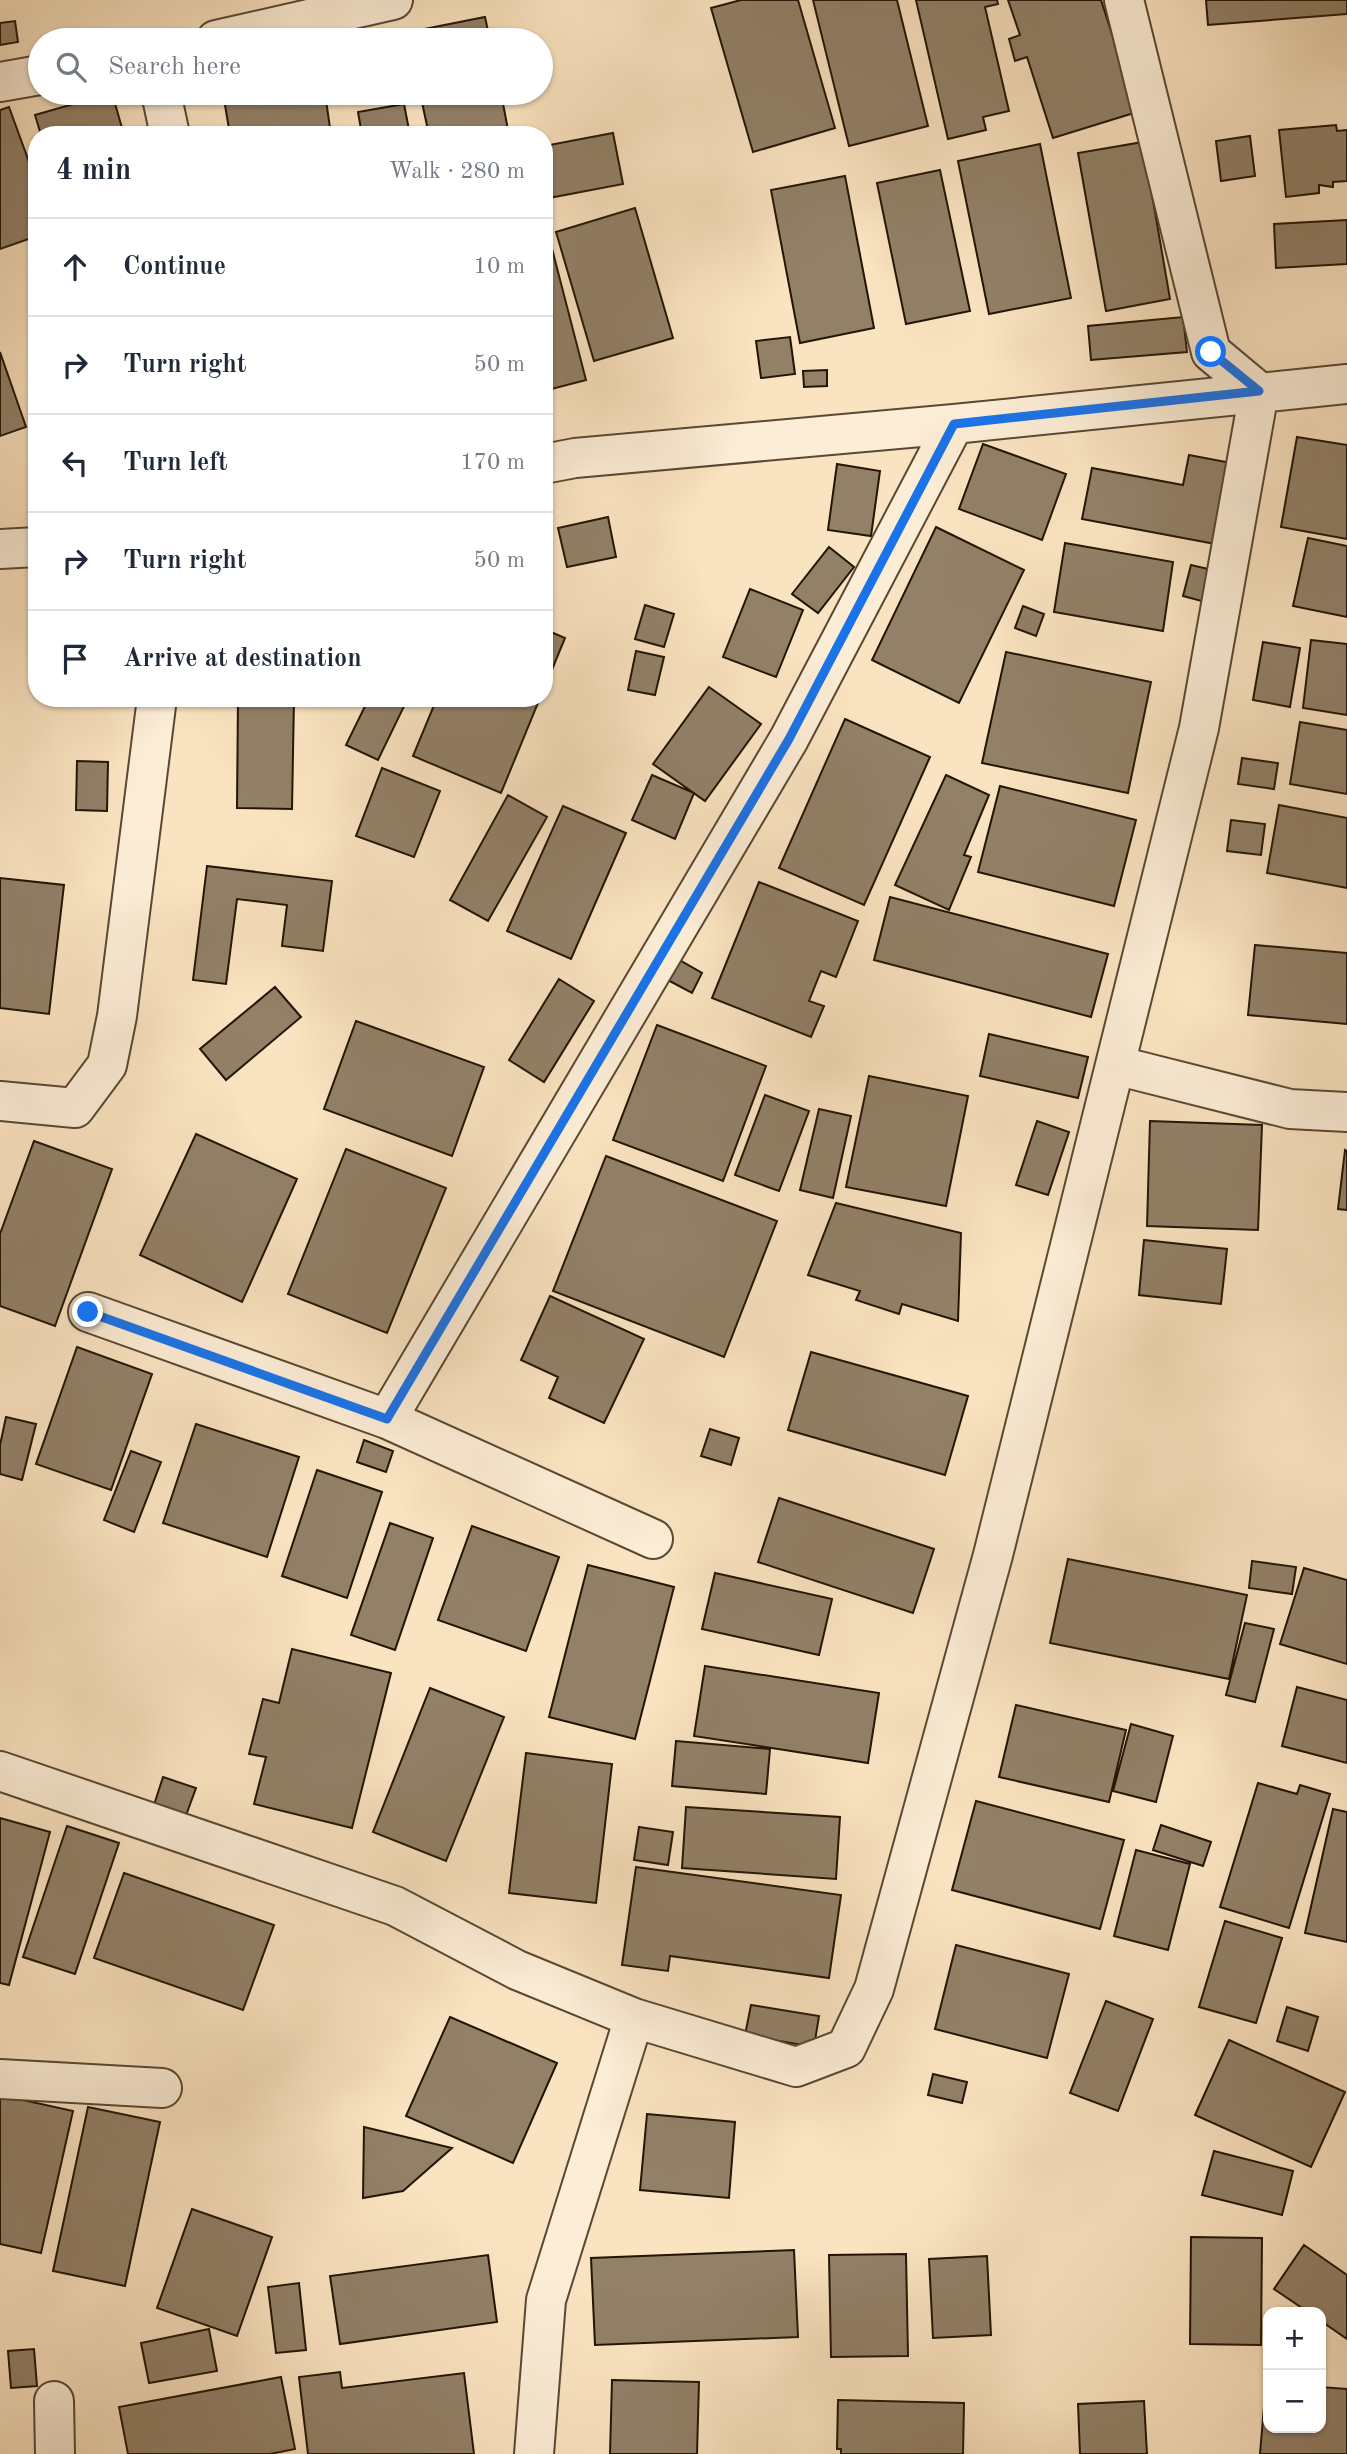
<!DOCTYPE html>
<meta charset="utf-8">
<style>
body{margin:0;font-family:"Old Standard TT",serif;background:#f6f6f7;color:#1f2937}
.controls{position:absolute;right:21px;bottom:21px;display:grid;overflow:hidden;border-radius:14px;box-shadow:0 2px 5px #0004}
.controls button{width:63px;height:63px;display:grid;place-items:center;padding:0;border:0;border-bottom:2px solid #e0e1e3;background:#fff;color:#1f2937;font:35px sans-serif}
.stop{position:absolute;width:21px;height:21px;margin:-16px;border:5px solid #1a73e8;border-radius:50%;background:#fff}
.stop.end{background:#1a73e8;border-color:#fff;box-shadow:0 2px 7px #0008}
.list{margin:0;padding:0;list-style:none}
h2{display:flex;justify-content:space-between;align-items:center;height:91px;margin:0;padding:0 28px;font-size:30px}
h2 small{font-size:23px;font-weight:400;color:#747a83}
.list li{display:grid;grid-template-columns:46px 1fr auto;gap:21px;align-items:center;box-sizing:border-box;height:98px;padding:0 28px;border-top:2px solid #e0e1e3}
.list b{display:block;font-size:26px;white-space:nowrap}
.list em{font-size:23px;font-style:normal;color:#747a83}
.icon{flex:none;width:38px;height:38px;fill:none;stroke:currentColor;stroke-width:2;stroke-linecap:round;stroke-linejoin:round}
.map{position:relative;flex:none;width:1347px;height:2454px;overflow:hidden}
.search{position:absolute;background:#fff;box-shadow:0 2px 5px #0004;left:28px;top:28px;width:525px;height:77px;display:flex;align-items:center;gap:18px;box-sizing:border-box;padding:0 24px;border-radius:38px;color:#747a83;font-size:26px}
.panel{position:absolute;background:#fff;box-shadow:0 2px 5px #0004;left:28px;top:126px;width:525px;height:581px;border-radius:28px}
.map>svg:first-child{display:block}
.building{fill:#928067;stroke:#221506;stroke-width:2}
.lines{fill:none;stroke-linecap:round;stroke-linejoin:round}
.minor-casing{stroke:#584834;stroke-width:42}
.minor{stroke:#fcedd6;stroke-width:38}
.route{stroke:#1a73e8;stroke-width:9}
</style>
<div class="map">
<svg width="1347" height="2454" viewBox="0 0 1347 2454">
<rect width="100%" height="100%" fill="#fae3c0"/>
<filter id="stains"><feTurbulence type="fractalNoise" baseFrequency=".00286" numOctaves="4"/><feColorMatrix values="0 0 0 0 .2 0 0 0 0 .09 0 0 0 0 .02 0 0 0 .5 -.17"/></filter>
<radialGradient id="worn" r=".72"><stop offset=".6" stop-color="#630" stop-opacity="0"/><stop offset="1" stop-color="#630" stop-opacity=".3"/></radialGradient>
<path class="building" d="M741,0H798L835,128L753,152L711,8Z
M813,0H897L928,126L849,146Z
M916,0H997L998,4L985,7L1009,111L983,117L986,130L948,139Z
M1008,0H1101L1137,112L1053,138L1027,57L1015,61L1009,39L1020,35Z
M1206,0H1347V14L1208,25Z
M485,17L490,40H410L409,32Z
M15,21L18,42L0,45V23Z
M112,93L124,135H41L35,115Z
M223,93H325L331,135H230Z
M420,93H501L509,135H429Z
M404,104L410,135H362L358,112Z
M9,107L37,184V236L0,249V110Z
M1336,125L1337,131L1347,130V181L1333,182V187L1319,185V193L1286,197L1279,130Z
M613,133L623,184L544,199V146Z
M1250,136L1255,176L1221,181L1216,141Z
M1143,142L1170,299L1106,311L1078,153Z
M1040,144L1071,298L989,314L958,161Z
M940,170L970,311L906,324L877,183Z
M845,176L874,328L800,343L771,190Z
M635,208L673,338L594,361L556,232Z
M1347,220V264L1276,268L1274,224Z
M550,241L586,380L544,391V242Z
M1183,317L1187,352L1091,360L1088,326Z
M790,337L795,374L761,378L756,341Z
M0,352L26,427L0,436Z
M827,370V386L804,387L803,371Z
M1297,437L1347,445V539L1281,527Z
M983,444L1066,474L1042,540L959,509Z
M32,447H37V505Z
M1189,455L1242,465L1226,546L1082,519L1092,468L1183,485Z
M837,464L880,471L871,536L828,530Z
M608,517L616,557L567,567L558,528Z
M936,527L1024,570L959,703L872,660Z
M1308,538L1347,546V617L1293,606Z
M1065,543L1173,562L1163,631L1054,612Z
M829,547L854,567L818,613L792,594Z
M1191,565L1221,572L1213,604L1183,596Z
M750,589L803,610L776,677L723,657Z
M645,605L674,614L664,647L635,639Z
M1023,606L1044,614L1036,636L1015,628Z
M544,629L565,638L544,689Z
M1311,640L1347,644V715L1303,708Z
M1263,642L1300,648L1290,707L1253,700Z
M636,651L664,657L655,695L628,690Z
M1006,652L1151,682L1128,793L982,763Z
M709,687L761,724L705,801L653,764Z
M238,698H294L292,809L237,808Z
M369,698H408L378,760L346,745Z
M437,698H540L501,793L413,756Z
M845,719L930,757L864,905L779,868Z
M1300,722L1347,730V794L1290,784Z
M1242,758L1278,763L1274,789L1238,784Z
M77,761L108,762L107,811L76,810Z
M382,768L440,791L414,857L356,836Z
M652,775L694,793L675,839L632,820Z
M946,775L989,795L964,855L971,857L949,910L895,885Z
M1000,786L1136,820L1114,906L978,872Z
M508,795L547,817L488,921L450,900Z
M1279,805L1347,818V888L1267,873Z
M563,806L626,833L571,959L507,931Z
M1231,820L1265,824L1261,855L1227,851Z
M207,866L332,881L323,951L282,946L287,905L237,899L226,984L193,980Z
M0,878L64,885L49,1014L0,1008Z
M759,882L858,921L836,977L821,971L809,1001L824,1006L811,1037L712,998Z
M890,897L1108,954L1091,1017L874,960Z
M1255,945L1347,953V1024L1248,1015Z
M676,958L702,973L692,993L664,978Z
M559,979L594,1001L544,1082L509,1060Z
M275,987L301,1017L226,1080L200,1049Z
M356,1021L484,1067L452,1156L324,1109Z
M657,1025L766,1066L723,1181L613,1140Z
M989,1034L1088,1057L1078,1098L980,1076Z
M869,1076L968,1096L946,1206L846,1187Z
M765,1095L809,1111L779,1191L735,1175Z
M819,1109L851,1116L833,1198L800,1190Z
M1037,1121L1069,1132L1048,1195L1016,1185Z
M1150,1121L1262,1125L1258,1230L1147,1226Z
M196,1134L297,1179L242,1302L140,1255Z
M34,1141L112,1169L55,1326L0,1306V1234Z
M346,1149L446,1188L387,1333L288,1294Z
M1345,1150L1347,1151V1210L1338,1209Z
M606,1156L777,1221L724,1357L553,1291Z
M836,1203L961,1233L958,1321L902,1304L899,1314L856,1300L860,1291L808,1275Z
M1144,1240L1227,1249L1221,1304L1139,1295Z
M550,1296L644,1339L604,1423L549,1398L558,1377L521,1360Z
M77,1347L152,1374L111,1490L36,1464Z
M811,1352L968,1396L945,1475L788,1430Z
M6,1417L36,1424L22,1480L0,1474V1445Z
M196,1424L299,1457L267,1557L163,1523Z
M710,1429L739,1438L731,1465L701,1456Z
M364,1440L393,1451L386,1472L357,1462Z
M131,1451L161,1462L134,1532L104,1520Z
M317,1470L382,1492L347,1598L282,1576Z
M779,1498L934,1549L913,1613L758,1562Z
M390,1523L433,1538L395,1650L351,1635Z
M472,1526L559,1557L526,1651L438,1620Z
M1068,1559L1247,1595L1229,1679L1050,1643Z
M1252,1561L1296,1567L1292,1594L1249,1588Z
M588,1565L674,1587L635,1739L549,1717Z
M1304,1568L1347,1580V1664L1280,1644Z
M715,1573L832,1599L819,1655L702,1629Z
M1245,1623L1274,1629L1255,1702L1226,1695Z
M292,1649L391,1673L352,1828L254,1804L266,1757L249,1754L263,1699L279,1703Z
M705,1666L879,1693L868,1763L694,1736Z
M1297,1687L1347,1700V1763L1282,1746Z
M430,1688L504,1717L446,1861L373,1832Z
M1016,1705L1126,1730L1109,1802L999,1777Z
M1131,1724L1173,1736L1156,1802L1113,1791Z
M676,1741L770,1749L766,1794L672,1786Z
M526,1753L612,1764L596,1903L509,1893Z
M163,1777L196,1788L185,1818L153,1808Z
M1258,1783L1297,1794L1300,1785L1330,1794L1289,1928L1220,1907Z
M976,1801L1124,1840L1100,1929L952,1890Z
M686,1807L840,1817L836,1879L682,1868Z
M1333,1809L1347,1812V1942L1305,1933Z
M0,1818L50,1832L9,1985L0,1983Z
M1161,1825L1211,1842L1203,1866L1153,1850Z
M67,1826L119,1843L75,1974L23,1957Z
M639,1827L673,1832L668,1865L634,1860Z
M1136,1850L1190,1864L1168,1950L1114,1936Z
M636,1867L841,1895L829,1978L670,1956L668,1971L622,1965Z
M124,1873L274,1925L243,2010L94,1958Z
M1225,1921L1282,1938L1256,2023L1199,2007Z
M956,1945L1069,1974L1047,2058L935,2029Z
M1106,2001L1153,2019L1118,2111L1070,2093Z
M751,2005L819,2016L814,2047L745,2035Z
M1287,2007L1318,2017L1308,2051L1277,2041Z
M450,2017L557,2063L513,2163L406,2116Z
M1229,2040L1345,2092L1311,2167L1195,2115Z
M933,2074L967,2082L962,2103L928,2095Z
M0,2095L73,2111L41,2253L0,2244Z
M88,2107L160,2122L125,2286L53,2271Z
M647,2114L735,2122L729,2198L640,2190Z
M364,2127L452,2148L403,2191L363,2198Z
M1214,2151L1293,2171L1282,2215L1202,2195Z
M192,2209L272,2237L237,2336L157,2308Z
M1191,2237L1262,2238L1261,2345L1190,2344Z
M1304,2245L1347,2275V2339L1321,2321V2312H1308L1274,2289Z
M794,2250L798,2337L595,2345L591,2258Z
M906,2254L908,2356L831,2357L829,2255Z
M488,2255L497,2322L340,2344L330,2276Z
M987,2256L991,2335L933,2338L929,2259Z
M299,2283L306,2350L276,2353L268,2287Z
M209,2329L217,2371L149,2383L141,2343Z
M34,2349L37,2386L11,2388L8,2351Z
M340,2372L342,2388L464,2373L474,2454H308L299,2377Z
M281,2377L295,2449L270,2454H128L119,2407Z
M612,2380L699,2382L697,2454H610Z
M1266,2383L1268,2428H1321V2387L1347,2389V2454H1260Z
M838,2400L964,2403L963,2454H841V2449H837Z
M1144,2401L1147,2454H1080L1078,2404Z"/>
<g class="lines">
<defs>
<path id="minor" d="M216,40L393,0
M0,82L40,75
M161,93L170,135
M544,464L575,458L954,424L1347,384
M0,549L37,547
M1115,1065L1290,1109L1347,1112
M0,1101L75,1108L107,1065L117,1016L157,698
M88,1312L387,1419L653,1539
M387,1419L789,739L954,424
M0,1771L395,1906L517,1970L634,2018L796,2067L846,2048L874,1989L993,1555L1199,728L1259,392L1211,352L1124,0
M0,2079L162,2088
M54,2401L55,2454
M534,2454L546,2300L634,2018"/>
</defs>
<use href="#minor" class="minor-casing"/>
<use href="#minor" class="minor"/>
</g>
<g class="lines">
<path class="route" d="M88,1312L387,1419L789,739L954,424L1259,391L1211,352"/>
</g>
<rect width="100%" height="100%" filter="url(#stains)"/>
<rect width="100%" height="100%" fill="url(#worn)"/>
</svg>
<div class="controls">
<button>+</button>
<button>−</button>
</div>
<div class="stop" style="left:1211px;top:352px"></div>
<div class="stop end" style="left:88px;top:1312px"></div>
<div class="search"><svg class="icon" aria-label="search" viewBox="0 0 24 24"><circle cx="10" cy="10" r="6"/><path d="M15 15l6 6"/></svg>Search here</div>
<section class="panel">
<h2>4 min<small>Walk · 280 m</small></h2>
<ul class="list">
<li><svg class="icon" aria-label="ahead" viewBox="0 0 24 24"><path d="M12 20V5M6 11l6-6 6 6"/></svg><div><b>Continue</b></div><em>10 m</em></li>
<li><svg class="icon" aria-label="right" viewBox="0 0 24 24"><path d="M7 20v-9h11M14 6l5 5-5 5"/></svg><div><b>Turn right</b></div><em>50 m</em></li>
<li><svg class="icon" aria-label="left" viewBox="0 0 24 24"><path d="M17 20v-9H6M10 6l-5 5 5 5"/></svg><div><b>Turn left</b></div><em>170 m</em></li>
<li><svg class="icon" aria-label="right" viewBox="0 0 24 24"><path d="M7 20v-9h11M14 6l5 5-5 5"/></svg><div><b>Turn right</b></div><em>50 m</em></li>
<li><svg class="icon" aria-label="arrive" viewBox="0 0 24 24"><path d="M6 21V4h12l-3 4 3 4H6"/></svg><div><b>Arrive at destination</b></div></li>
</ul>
</section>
</div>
